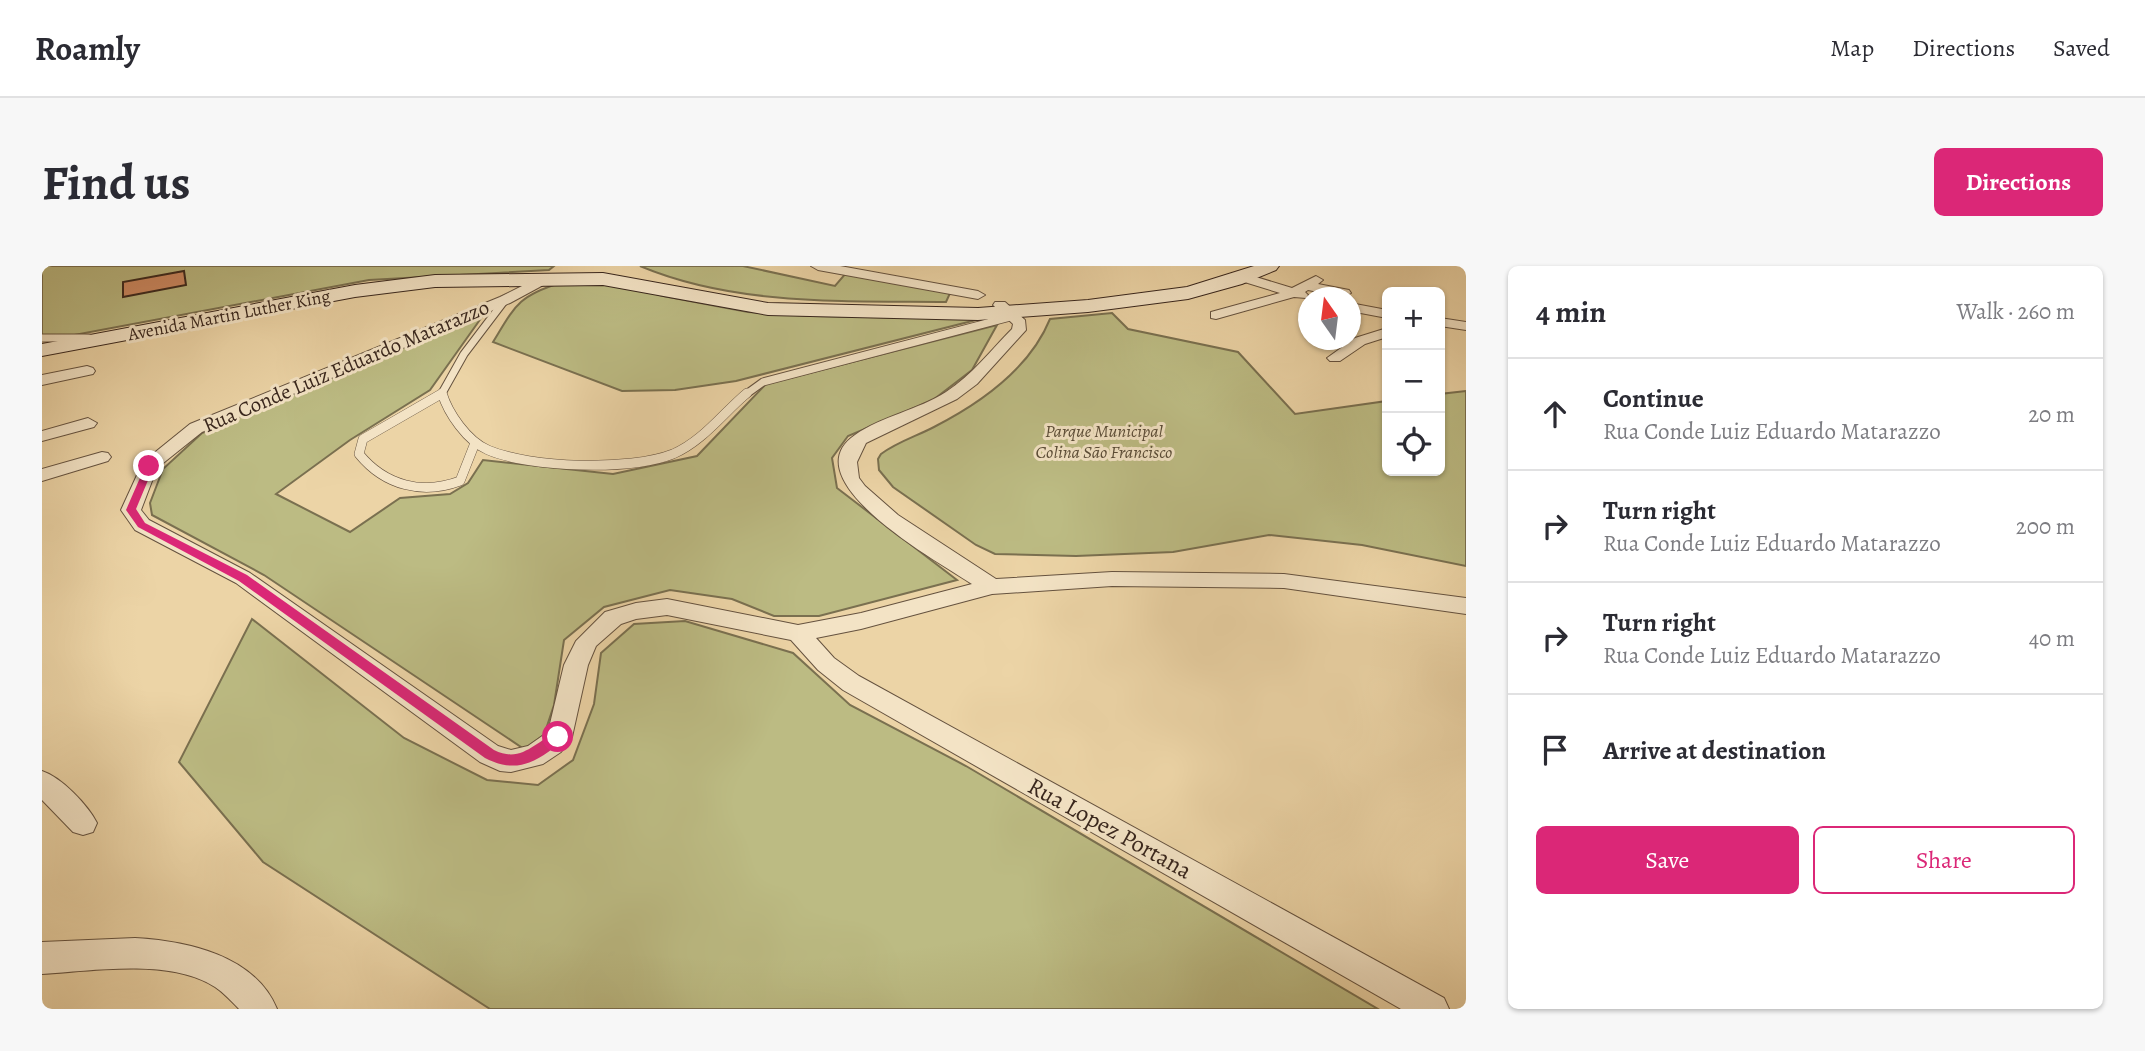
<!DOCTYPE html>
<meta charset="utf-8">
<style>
body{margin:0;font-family:Alegreya,serif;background:#f7f7f7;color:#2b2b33}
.controls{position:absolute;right:21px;top:21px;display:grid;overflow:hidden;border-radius:10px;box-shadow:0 2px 5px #0004}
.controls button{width:63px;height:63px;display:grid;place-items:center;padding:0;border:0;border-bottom:2px solid #e1e1e2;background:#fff;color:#2b2b33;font:35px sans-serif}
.compass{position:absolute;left:1256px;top:21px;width:63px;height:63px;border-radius:50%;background:#fff;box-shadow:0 2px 5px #0004;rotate:346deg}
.stop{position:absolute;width:21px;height:21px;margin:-16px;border:5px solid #db2777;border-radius:50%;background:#fff}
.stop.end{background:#db2777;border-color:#fff;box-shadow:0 2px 7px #0008}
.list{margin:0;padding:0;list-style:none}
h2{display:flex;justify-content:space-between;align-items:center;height:91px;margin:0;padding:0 28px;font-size:30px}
h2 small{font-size:23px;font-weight:400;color:#7c7c81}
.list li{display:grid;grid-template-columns:46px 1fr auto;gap:21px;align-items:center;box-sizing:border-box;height:112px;padding:0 28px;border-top:2px solid #e1e1e2}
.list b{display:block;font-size:26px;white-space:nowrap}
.list p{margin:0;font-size:23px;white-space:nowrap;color:#7c7c81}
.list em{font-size:23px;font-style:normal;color:#7c7c81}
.actions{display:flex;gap:14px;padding:21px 28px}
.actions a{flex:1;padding:16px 0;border:2px solid #db2777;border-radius:10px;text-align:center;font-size:24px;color:#db2777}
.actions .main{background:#db2777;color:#fff}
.icon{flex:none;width:38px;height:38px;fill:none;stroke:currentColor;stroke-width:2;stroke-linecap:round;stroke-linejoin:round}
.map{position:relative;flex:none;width:1424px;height:743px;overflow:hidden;border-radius:10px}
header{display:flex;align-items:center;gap:42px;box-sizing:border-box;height:98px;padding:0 35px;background:#fff;border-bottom:2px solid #e1e1e2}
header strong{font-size:33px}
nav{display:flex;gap:38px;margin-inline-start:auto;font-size:24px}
.intro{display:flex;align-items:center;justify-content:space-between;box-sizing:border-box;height:168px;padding:0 42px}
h1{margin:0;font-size:49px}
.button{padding:18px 32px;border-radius:10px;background:#db2777;color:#fff;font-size:24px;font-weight:700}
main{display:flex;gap:42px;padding:0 42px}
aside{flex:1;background:#fff;border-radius:10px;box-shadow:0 2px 5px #0004}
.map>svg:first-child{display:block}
.green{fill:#bcbb83;stroke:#7a7050;stroke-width:2}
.building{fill:#d18c65;stroke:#38261d;stroke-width:2}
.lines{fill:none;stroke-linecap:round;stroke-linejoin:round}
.lane-far1-casing{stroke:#65523f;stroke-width:9}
.lane-casing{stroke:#65523f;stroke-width:10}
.street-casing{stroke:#65523f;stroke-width:2}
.secondary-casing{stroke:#38261d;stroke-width:2}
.lane-far1{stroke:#f3e3c5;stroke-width:7}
.lane{stroke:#f3e3c5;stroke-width:9}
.street{fill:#f3e3c5;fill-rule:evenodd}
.secondary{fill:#f3e3c5;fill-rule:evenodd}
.route{fill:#db2777}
.labels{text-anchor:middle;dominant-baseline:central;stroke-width:6;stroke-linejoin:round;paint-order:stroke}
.far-street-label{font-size:18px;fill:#38261d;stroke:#f3e3c5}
.far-park-label{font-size:18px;font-style:italic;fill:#594b36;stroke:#f3e3c5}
.street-label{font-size:21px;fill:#38261d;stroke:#f3e3c5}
.near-street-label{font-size:24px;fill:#38261d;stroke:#f3e3c5}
</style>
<header>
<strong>Roamly</strong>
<nav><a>Map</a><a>Directions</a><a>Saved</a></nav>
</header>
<div class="intro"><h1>Find us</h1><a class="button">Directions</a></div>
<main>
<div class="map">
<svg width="1424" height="743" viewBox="0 0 1424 743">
<rect width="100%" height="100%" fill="#ecd4a6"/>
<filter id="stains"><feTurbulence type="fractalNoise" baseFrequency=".00286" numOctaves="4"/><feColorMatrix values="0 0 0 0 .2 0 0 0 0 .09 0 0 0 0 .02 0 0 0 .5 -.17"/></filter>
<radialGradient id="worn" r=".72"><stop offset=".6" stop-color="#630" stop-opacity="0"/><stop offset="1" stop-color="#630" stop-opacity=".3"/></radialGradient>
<path class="green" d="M0,0H512L507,4L327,14L0,75Z
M598,0H701L793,20L804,7L909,25L904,36C804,35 693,40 598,0Z
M518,17L581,19L621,30L706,46L770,50L938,53L694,115L633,124L580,125L451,76C473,40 476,30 518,17Z
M1070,47L1086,63L1196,86L1253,148L1345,135V205H1398V128L1424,125V300L1320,279L1227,269L1131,286L1034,290L953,288L934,279L851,221L837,204L836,193L839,188C855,176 875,170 892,161C939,137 988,102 1008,53Z
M442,48L388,124L308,174L234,228L308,266L358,232L408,228L426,217L441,194L571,208L655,190L724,118L955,59L930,104L891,134L806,170L790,192L795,222L915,314L777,350H732L690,333L628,324L562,341L522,374L512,439L502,469L482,483L222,309L110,249L108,237L121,203L160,167Z
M210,353L362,472L445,514L496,519L531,494L552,438L559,387L592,358L643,355L751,387L808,439L924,500L1336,743H448L221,596L137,496Z"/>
<path class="building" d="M142,5L144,19L81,31V16Z"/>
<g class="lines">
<defs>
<path id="lane-far1" d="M0,72H47
M399,129L422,88L463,34
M703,129L721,116L972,50"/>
<path id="lane" d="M400,127C406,147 425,175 446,184C488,202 588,205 631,188C661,175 681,147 705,127
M399,128L321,173L317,188C343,220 381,229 418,215L433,177"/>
<path id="street" d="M769,0H798L936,25L943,29L936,33L776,4Z
M1201,7L1250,22L1274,10L1281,14L1276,18L1307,24L1309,27L1302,31L1266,24L1263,26L1266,29L1264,32L1252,31L1174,53L1169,52V46L1238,27L1196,14V8Z
M500,10L507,14L505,17L468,37L160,166L115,202L99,244L107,254L208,307L456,480L469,484L486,480L506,466L522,399L534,375L563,346L594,337L625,333L756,359L819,347L930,318C900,298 747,214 813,169C840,150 876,144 904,126C930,109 949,84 970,63L971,58L951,39L953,36H963L983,54L984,64L935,118L915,133L824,177L815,196L817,212L823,220L856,249L954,313L1070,306L1242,308L1424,332V348L1242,322L1070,320L950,328L819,363L774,372L792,392L817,410L1402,732L1407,743H1359L801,424L776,404L749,374L625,349L594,353L579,358L554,380L546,399L530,471L519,486L501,498L469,506L458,505L438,496L194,317L93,264L79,244L101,196L148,158L458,31Z
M1308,37L1345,44V52L1308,45Z
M1398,52L1424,56V64L1398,60Z
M1345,62V71L1323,78L1298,95H1288L1285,92L1313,72Z
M45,100L51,102L53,105L51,108L0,119V109Z
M46,152L55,157L52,161L0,175V165Z
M60,186L66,187L69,191L66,195L0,215V203Z
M0,505C19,511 46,539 55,557L51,566L41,569L31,566L0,534Z
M93,672C145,675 213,689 235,743H197C189,735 182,727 173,721C128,692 51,705 0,708V676Z"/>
<path id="secondary" d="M1212,0H1237L1234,4L1200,18L1146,33L1046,46L936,54L726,49L561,19L393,21L313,31L0,90V78L313,19L393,9L561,7L726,37L936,42L1046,34L1145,21Z"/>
</defs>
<use href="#lane-far1" class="lane-far1-casing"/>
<use href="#lane" class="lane-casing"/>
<use href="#street" class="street-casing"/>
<use href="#secondary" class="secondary-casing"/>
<use href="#lane-far1" class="lane-far1"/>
<use href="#lane" class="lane"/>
<use href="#street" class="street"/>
<use href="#secondary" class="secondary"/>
</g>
<path class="route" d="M104,198L112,200L94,243L103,257L205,309L452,484C480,498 493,475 516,466L521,467V475C495,495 476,509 443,492L197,315L96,261L84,244Z"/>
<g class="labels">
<g class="far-street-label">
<text transform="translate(187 49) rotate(-11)">Avenida Martin Luther King</text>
</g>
<g class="far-park-label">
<text x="1062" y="165">Parque Municipal<tspan x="1062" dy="21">Colina São Francisco</tspan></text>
</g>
<g class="street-label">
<text transform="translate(304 100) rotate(-23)">Rua Conde Luiz Eduardo Matarazzo</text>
</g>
<g class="near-street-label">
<text transform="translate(1068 562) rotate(29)">Rua Lopez Portana</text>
</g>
</g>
<rect width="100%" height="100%" filter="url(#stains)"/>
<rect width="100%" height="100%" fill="url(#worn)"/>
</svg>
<div class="controls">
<button>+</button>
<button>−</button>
<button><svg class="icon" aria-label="locate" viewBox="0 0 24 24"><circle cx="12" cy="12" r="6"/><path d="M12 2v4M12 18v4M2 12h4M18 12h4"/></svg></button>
</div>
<svg class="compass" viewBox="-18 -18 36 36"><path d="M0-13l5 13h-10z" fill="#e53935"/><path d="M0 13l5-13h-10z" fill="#7c7c81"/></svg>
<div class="stop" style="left:516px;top:471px"></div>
<div class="stop end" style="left:107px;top:200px"></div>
</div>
<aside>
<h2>4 min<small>Walk · 260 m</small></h2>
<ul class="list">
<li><svg class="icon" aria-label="ahead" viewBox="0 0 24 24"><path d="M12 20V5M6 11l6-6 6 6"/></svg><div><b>Continue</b><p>Rua Conde Luiz Eduardo Matarazzo</p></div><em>20 m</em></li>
<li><svg class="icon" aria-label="right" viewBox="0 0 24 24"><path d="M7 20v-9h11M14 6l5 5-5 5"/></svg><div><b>Turn right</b><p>Rua Conde Luiz Eduardo Matarazzo</p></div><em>200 m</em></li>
<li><svg class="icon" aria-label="right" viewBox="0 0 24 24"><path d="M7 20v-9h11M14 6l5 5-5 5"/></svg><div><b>Turn right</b><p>Rua Conde Luiz Eduardo Matarazzo</p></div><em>40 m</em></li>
<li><svg class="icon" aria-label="arrive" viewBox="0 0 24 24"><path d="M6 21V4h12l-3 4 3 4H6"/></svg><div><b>Arrive at destination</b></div></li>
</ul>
<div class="actions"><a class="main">Save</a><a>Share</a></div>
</aside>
</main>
